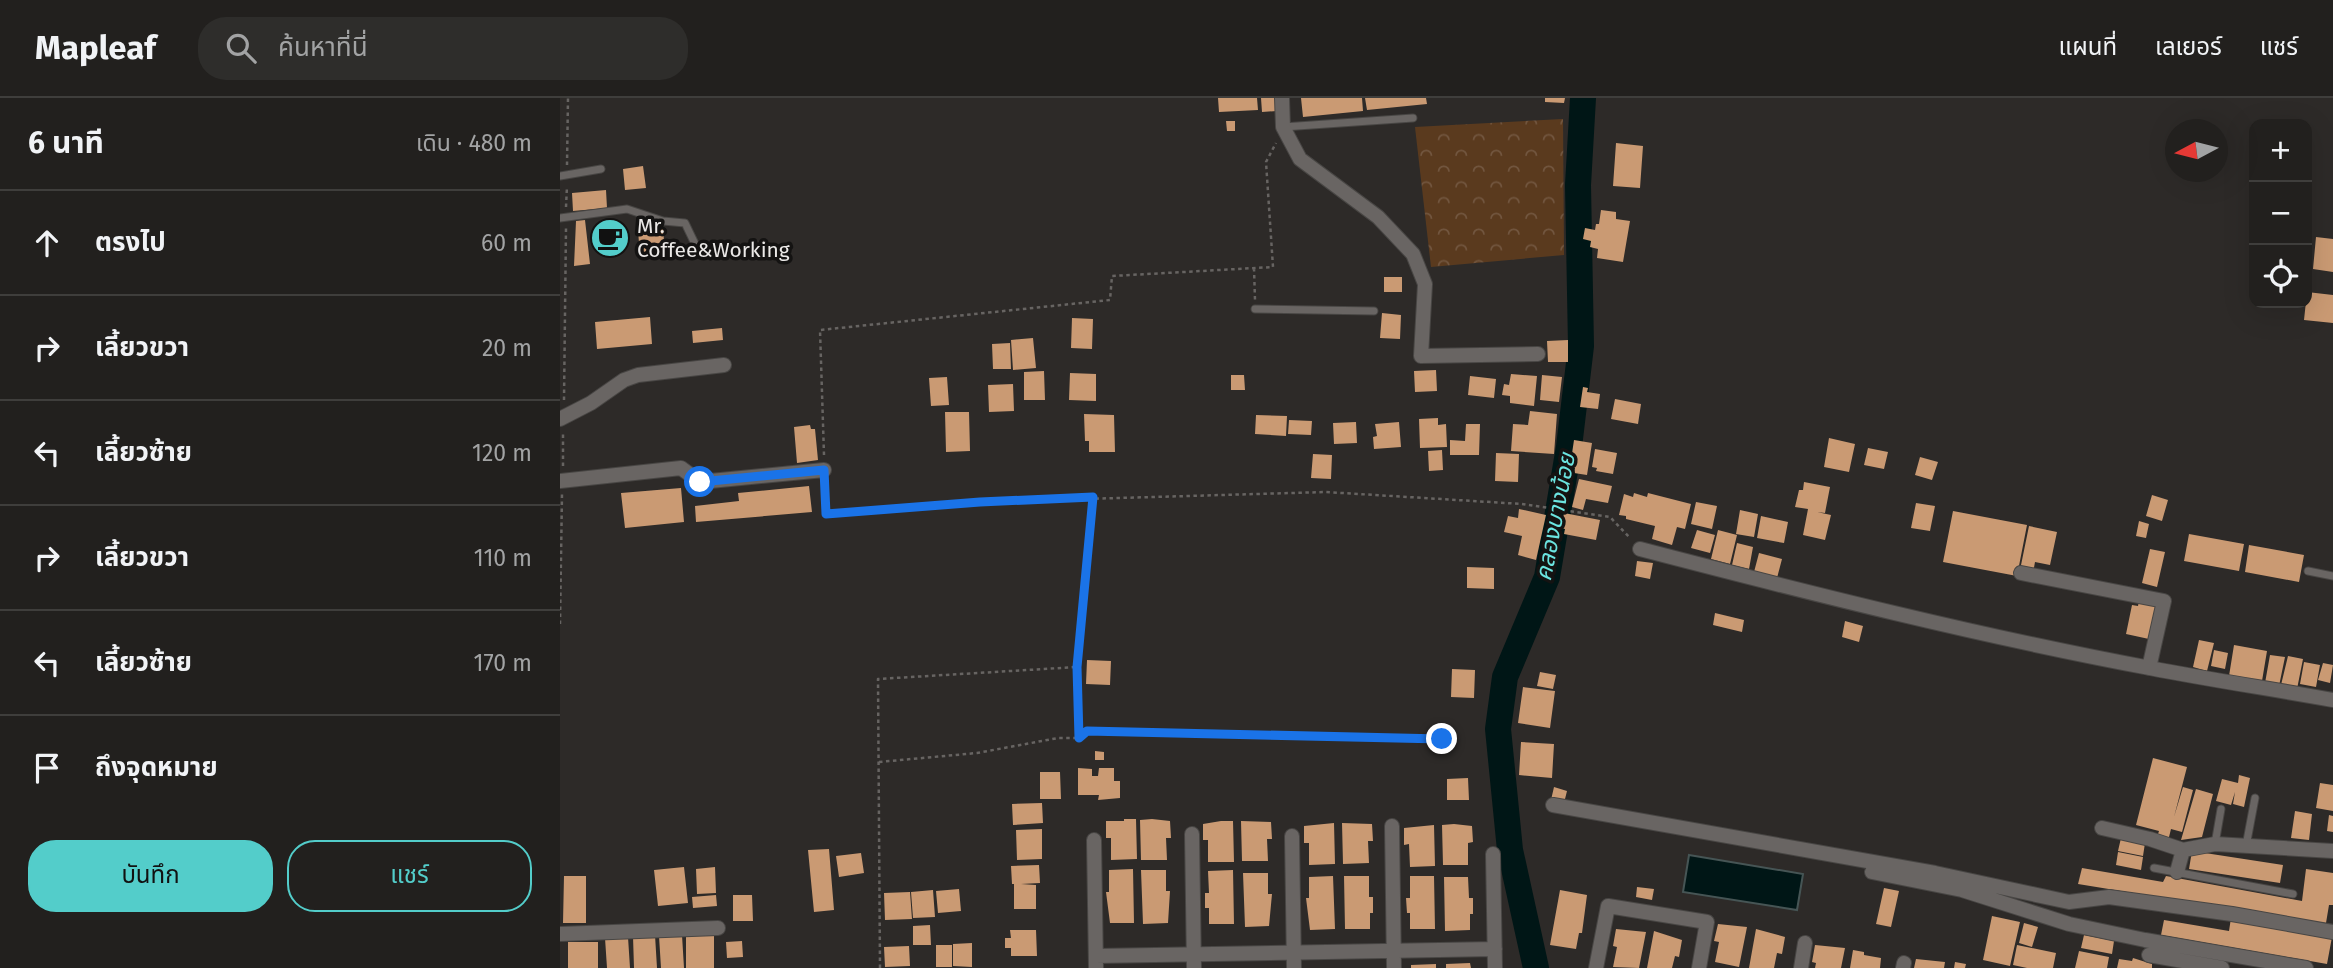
<!DOCTYPE html>
<html lang="th">
<meta charset="utf-8">
<style>
body{margin:0;font-family:"Fira Sans","Noto Sans Thai",sans-serif;background:#2e2d2b;color:#f1f3f6}
.controls{position:absolute;right:21px;top:21px;display:grid;overflow:hidden;border-radius:14px;box-shadow:0 7px 28px #0002}
.controls button{width:63px;height:63px;display:grid;place-items:center;padding:0;border:0;border-bottom:2px solid #3f3e3c;background:#22201e;color:#f1f3f6;font:35px sans-serif}
.compass{position:absolute;left:1605px;top:21px;width:63px;height:63px;border-radius:50%;background:#22201e;box-shadow:0 7px 28px #0002;rotate:263deg}
.stop{position:absolute;width:21px;height:21px;margin:-16px;border:5px solid #1a73e8;border-radius:50%;background:#fff}
.stop.end{background:#1a73e8;border-color:#fff;box-shadow:0 2px 7px #0008}
.list{margin:0;padding:0;list-style:none}
h2{display:flex;justify-content:space-between;align-items:center;height:91px;margin:0;padding:0 28px;font-size:30px}
h2 small{font-size:23px;font-weight:400;color:#a2a3a4}
.list li{display:grid;grid-template-columns:46px 1fr auto;gap:21px;align-items:center;box-sizing:border-box;height:105px;padding:0 28px;border-top:2px solid #3f3e3c}
.list b{display:block;font-size:26px;white-space:nowrap}
.list em{font-size:23px;font-style:normal;color:#a2a3a4}
.actions{display:flex;gap:14px;padding:21px 28px}
.actions a{flex:1;padding:16px 0;border:2px solid #53cdca;border-radius:28px;text-align:center;font-size:24px;color:#53cdca}
.actions .main{background:#53cdca;color:#111}
.icon{flex:none;width:38px;height:38px;fill:none;stroke:currentColor;stroke-width:2;stroke-linecap:round;stroke-linejoin:round}
.map{position:relative;flex:none;width:1773px;height:870px;overflow:hidden}
header{display:flex;align-items:center;gap:42px;box-sizing:border-box;height:98px;padding:0 35px;background:#22201e;border-bottom:2px solid #3f3e3c}
header strong{font-size:33px}
nav{display:flex;gap:38px;margin-inline-start:auto;font-size:24px}
.search{width:490px;height:63px;background:#2e2d2b;display:flex;align-items:center;gap:18px;box-sizing:border-box;padding:0 24px;border-radius:28px;color:#a2a3a4;font-size:26px}
main{display:flex}
aside{flex:1;background:#22201e}
.map>svg:first-child{display:block}
.forest{fill:url(#forest-crowns)}
.water{fill:#001616;stroke:#465555;stroke-width:2}
.lines{fill:none;stroke-linecap:round;stroke-linejoin:round}
.river{stroke:#001616;stroke-width:26}
.building{fill:#ca9a73}
.lane-casing{stroke:#484644;stroke-width:9}
.street-casing{stroke:#484644;stroke-width:16}
.path{stroke:#676462;stroke-width:2.5;stroke-dasharray:3.5 3.5;stroke-linecap:butt}
.lane{stroke:#696563;stroke-width:7}
.street{stroke:#696563;stroke-width:14}
.route{stroke:#1a73e8;stroke-width:9}
.labels{text-anchor:middle;dominant-baseline:central;stroke-width:7;stroke-linejoin:round;paint-order:stroke}
.poi-label{font-size:21px;fill:#ebe9e7;stroke:#141312;text-anchor:start}
.water-label{font-size:23px;font-style:italic;fill:#6be4e0;stroke:#141312}
</style>
<header>
<strong>Mapleaf</strong>
<div class="search"><svg class="icon" aria-label="search" viewBox="0 0 24 24"><circle cx="10" cy="10" r="6"/><path d="M15 15l6 6"/></svg>ค้นหาที่นี่</div>
<nav><a>แผนที่</a><a>เลเยอร์</a><a>แชร์</a></nav>
</header>
<main>
<aside>
<h2>6 นาที<small>เดิน · 480 m</small></h2>
<ul class="list">
<li><svg class="icon" aria-label="ahead" viewBox="0 0 24 24"><path d="M12 20V5M6 11l6-6 6 6"/></svg><div><b>ตรงไป</b></div><em>60 m</em></li>
<li><svg class="icon" aria-label="right" viewBox="0 0 24 24"><path d="M7 20v-9h11M14 6l5 5-5 5"/></svg><div><b>เลี้ยวขวา</b></div><em>20 m</em></li>
<li><svg class="icon" aria-label="left" viewBox="0 0 24 24"><path d="M17 20v-9H6M10 6l-5 5 5 5"/></svg><div><b>เลี้ยวซ้าย</b></div><em>120 m</em></li>
<li><svg class="icon" aria-label="right" viewBox="0 0 24 24"><path d="M7 20v-9h11M14 6l5 5-5 5"/></svg><div><b>เลี้ยวขวา</b></div><em>110 m</em></li>
<li><svg class="icon" aria-label="left" viewBox="0 0 24 24"><path d="M17 20v-9H6M10 6l-5 5 5 5"/></svg><div><b>เลี้ยวซ้าย</b></div><em>170 m</em></li>
<li><svg class="icon" aria-label="arrive" viewBox="0 0 24 24"><path d="M6 21V4h12l-3 4 3 4H6"/></svg><div><b>ถึงจุดหมาย</b></div></li>
</ul>
<div class="actions"><a class="main">บันทึก</a><a>แชร์</a></div>
</aside>
<div class="map">
<svg width="1773" height="870" viewBox="0 0 1773 870">
<defs>
<pattern id="forest-crowns" width="20" height="18" patternUnits="userSpaceOnUse" patternTransform="scale(1.75)"><rect width="20" height="18" fill="#5a3a1e"/><path d="M2 6a3 3 0 1 1 6 0M12 15a3 3 0 1 1 6 0" fill="none" stroke="#72563f"/></pattern>
</defs>
<rect width="100%" height="100%" fill="#2d2a28"/>
<path class="forest" d="M1003,21L1004,157L871,169L855,29Z"/>
<path class="water" d="M1129,757L1243,776L1237,812L1123,794Z"/>
<g class="lines">
<path class="river" d="M976,870L950,752L938,631L945,579L987,479L1009,349L1021,248L1018,87L1023,0"/>
</g>
<path class="building" d="M658,0H697L698,12L659,14Z
M701,0H716L717,13L702,14Z
M741,0H802L803,13L743,19Z
M805,0H866L867,6L807,12Z
M985,0H1005L1004,5L985,4Z
M666,23H675V33H667Z
M1056,45L1083,48L1080,90L1053,88Z
M83,68L86,90L65,92L63,71Z
M46,92L47,110L13,113L12,95Z
M1041,112L1056,114V121L1070,123L1063,164L1037,160L1038,151L1030,149L1031,143L1023,141L1025,130L1035,132L1036,126H1039Z
M25,122L30,166L14,168L16,123Z
M60,126L63,150L40,153L37,129Z
M103,131L105,154L80,156L78,133Z
M1756,139L1773,141V174L1753,171Z
M824,179H842V194H824Z
M1747,194L1773,197V225L1744,222Z
M822,215L841,217L840,241L820,240Z
M90,219L92,246L37,251L35,224Z
M512,220L533,221L532,251L511,250Z
M162,230L163,242L133,245L132,233Z
M473,240L476,270L453,272L451,242Z
M1008,242V264H988L987,243Z
M450,245L451,271H433L432,246Z
M876,272L877,293L855,294L854,273Z
M484,273L485,302H464V274Z
M510,275L536,276V303L509,302Z
M951,276L977,278L974,308L950,305V298L942,297L944,286L949,287Z
M671,277H684L685,292H671Z
M982,277L1002,279L999,304L980,302Z
M910,278L936,281L934,300L908,297Z
M387,279L389,307L371,308L369,280Z
M453,286L454,313L429,314L428,287Z
M1023,289L1028,290L1027,294L1040,296L1038,311L1020,309Z
M1055,301L1081,306L1078,326L1051,321Z
M970,313L997,316L994,356L951,353L953,326L968,327Z
M385,314H409L410,353L386,354Z
M524,316L554,317L555,354H529V343H525Z
M696,317L727,318L726,338L695,336Z
M878,320V327L886,326L887,349L860,350L859,321Z
M729,322L752,323L751,337L728,336Z
M796,324L797,345L774,346L773,325Z
M839,324L841,349L814,351L813,339L817,338L815,326Z
M906,326H920L919,357H890V342L905,343Z
M250,327L251,331H255L258,362L237,365L234,329Z
M1269,340L1295,346L1289,374L1264,369Z
M1014,342L1032,345L1027,377L1014,375L1015,370L1010,369Z
M1308,350L1328,354L1324,371L1304,367Z
M1035,351L1057,355L1053,376L1036,373L1037,370L1032,369Z
M882,352L883,372L869,373L868,353Z
M936,355L959,356L958,384L935,383Z
M753,356L772,357L771,381L751,380Z
M1360,359L1378,364L1372,382L1355,377Z
M1019,381L1052,388L1048,405L1026,401L1023,412L1012,409Z
M1244,384L1270,389L1265,415L1257,414L1271,417L1265,442L1243,437L1248,411L1235,409L1239,392H1243Z
M249,388L252,414L136,424L135,408L179,403L178,395Z
M121,390L124,424L65,430L61,395Z
M1074,395L1087,399L1088,395L1131,406L1125,431L1117,429L1112,447L1092,441L1095,428L1066,421V418L1059,417L1064,396L1073,399Z
M1592,397L1608,402L1602,423L1586,418Z
M1136,404L1157,408L1152,431L1131,426Z
M1356,405L1375,408L1370,433L1351,430Z
M959,411L986,417L976,462L958,457L962,438L944,434L948,418L958,420Z
M1180,412L1198,416L1194,439L1176,436Z
M1393,413L1467,427L1457,478L1383,464Z
M1004,415L1040,422L1036,442L1004,436L1005,431L1001,430Z
M1201,418L1228,424L1224,445L1197,440Z
M1579,423L1589,426L1586,440L1576,438Z
M1469,428L1497,434L1490,467L1475,464L1473,475L1460,472Z
M1137,432L1155,437L1150,455L1131,450Z
M1158,432L1177,437L1170,466L1151,461Z
M1629,436L1684,446L1679,473L1624,463Z
M1177,445L1193,449L1189,471L1172,467Z
M1689,447L1744,457L1739,484L1685,474Z
M1590,451L1605,454L1597,489L1582,485Z
M1199,455L1222,461L1217,480L1194,474Z
M1077,463L1093,465L1090,481L1075,478Z
M907,469L934,470V491L907,490Z
M1579,503L1597,507L1589,541L1566,536L1572,507L1578,508Z
M1155,515L1184,522L1182,534L1153,527Z
M1285,523L1303,528L1299,544L1282,539Z
M1639,542L1654,545L1647,573L1633,569Z
M1674,547L1707,553L1702,583L1669,578Z
M1654,552L1668,555L1665,571L1651,568Z
M1710,557L1725,559L1719,588L1705,585Z
M1728,558L1743,561L1737,591L1721,587Z
M527,562L551,563L550,587L526,586Z
M1744,564L1760,567L1756,589L1740,586Z
M1763,565L1773,567L1770,585L1758,582Z
M892,571L915,572L914,600L891,599Z
M980,574L996,577L993,591L977,588Z
M963,589L995,593L990,630L958,625Z
M961,644L994,646L992,680L959,677Z
M535,653L544,654V662H535Z
M1593,660L1627,669L1614,719L1623,689L1633,692L1622,734L1611,731L1608,743L1597,739L1599,733L1576,727Z
M518,670L532,671V678H538L539,670H554V683H560V700L538,702L539,697H518Z
M480,674H500L501,701H480Z
M1679,677L1690,680L1684,709L1673,706L1675,694L1671,707L1656,703L1662,681L1678,685Z
M908,680L909,702H887V681Z
M1760,685L1773,687V713L1756,710Z
M994,689L1007,693L1004,705L991,702Z
M1636,691L1653,696L1642,739L1621,742Z
M482,705L483,725L453,727L452,706Z
M1735,713L1752,716L1749,742L1731,740Z
M1769,717L1773,718V734L1767,733Z
M564,721H576L577,761L551,762V740H546V723H564Z
M592,721L610,723L611,740H606L607,762H581L580,722Z
M661,723H673L674,764H648V742H643V726Z
M681,723L711,724L712,741H707L708,763H682Z
M774,725L775,766L749,767V745H744V728Z
M782,725L812,726L813,743H808L809,765L783,766Z
M894,726L912,728L913,744L908,745V767H883L882,727Z
M874,727L875,768L850,769L849,746L844,747V730Z
M482,731V761L457,762L456,732Z
M1561,740L1585,745L1583,758L1558,753Z
M269,751L274,812L254,814L248,752Z
M1632,753L1723,767L1720,785L1629,771Z
M1558,754L1583,759L1581,772L1556,767Z
M301,755L304,775L279,779L276,758Z
M479,767L480,785L461,786L476,787V811H454V786H452L451,768Z
M124,769L128,805L98,808L94,772Z
M155,769L156,795L137,796L136,771Z
M1522,770L1603,784L1606,778L1742,803L1746,771L1773,775V807H1769L1766,825L1738,822L1518,786Z
M573,771L574,825H550L546,794H549V772Z
M581,772H606V793H610L608,825L583,826Z
M673,772L674,826H649V810H645V795H649L648,773Z
M683,775H708V796H712L709,828L685,829Z
M4,778H26V825H3Z
M773,778L775,831L750,832L746,800H749V779Z
M784,778H809V799H813V815H810V831H785Z
M850,778H874L875,831H850V815H847L846,800H850Z
M884,779H908L909,800H913V816H910V832L885,833Z
M1077,789L1094,791L1092,802L1076,799Z
M1324,790L1339,793L1331,829L1316,826Z
M399,791L401,813L378,815L376,793Z
M373,792L375,819L353,820L351,794Z
M1000,792L1027,797L1022,835H1019L1016,851L990,847Z
M350,794L352,821L325,822L324,795Z
M156,797L157,808L133,810L132,799Z
M173,797H192L193,823H173Z
M1432,818L1460,824L1450,868L1423,862Z
M1671,820L1772,839L1767,866L1601,837L1604,822L1669,833Z
M1464,825L1478,829L1472,849L1459,845Z
M1158,826L1187,829L1179,869L1155,864L1159,844L1154,843Z
M370,827L371,847H353V828Z
M1056,831L1086,834L1079,870L1053,869L1057,849L1053,848Z
M1196,831L1225,839L1222,856L1217,855L1214,870H1189Z
M450,832H476L477,858H451V850H445V840H451Z
M1094,833L1122,842L1119,859L1115,858L1112,870H1087Z
M126,836H154V870H126Z
M95,837L97,870H74L73,838Z
M122,837L124,870H101L99,838Z
M1524,837L1554,843L1552,856L1521,850Z
M68,839L70,870H47L45,840Z
M182,843L183,859L167,860L166,844Z
M8,844H38V870H8Z
M412,845V869L393,868V846Z
M376,847H392V869H376Z
M1255,847L1285,850L1281,870H1255L1256,865L1252,864Z
M1457,847L1496,855L1493,870H1467L1453,867Z
M349,848L350,868L325,869L324,849Z
M1293,852L1304,854V857L1321,860L1320,870H1290Z
M1519,853L1549,859L1547,870H1515Z
M1573,860L1592,866V870H1557L1559,861L1572,863Z
M1356,861L1385,864L1384,870H1354Z
M1395,864L1406,866L1405,870H1394Z
M910,865L911,870H886V866Z
M876,866V870H851V867Z"/>
<g class="lines">
<defs>
<path id="lane" d="M723,29L853,20
M0,78L41,71
M0,120L67,111L103,123L125,125L136,148
M695,211L814,213
M1748,473L1773,478
M1655,746L1661,711
M1686,748L1695,700
M1594,770L1733,796"/>
<path id="street" d="M722,0L723,29L740,61L818,119L853,156L865,186L861,258L978,256
M0,321L31,305L64,282L78,277L164,267
M0,383L121,370L140,384L264,372
M1080,451C1249,495 1419,538 1590,570C1651,582 1712,591 1773,602
M1461,475L1604,503L1589,570
M993,707L1375,775L1509,804L1549,799L1672,816L1773,834
M832,728L834,870
M1542,730L1590,741L1623,752L1655,746L1773,753
M632,736L634,870
M732,738L734,870
M534,742L536,870
M933,756L935,870
M1312,774L1402,792L1509,826L1585,842L1746,870
M1617,774L1623,752
M0,836L158,830
M1589,857L1662,870
M536,858L935,851
M1036,870L1048,808L1147,824L1139,870
M1241,870L1245,845
M1343,870L1344,865"/>
</defs>
<use href="#lane" class="lane-casing"/>
<use href="#street" class="street-casing"/>
<path class="path" d="M7,67L8,0
M6,109L7,88
M694,170L695,202
M4,302L6,130
M264,357L260,232L550,202L552,178L713,169L706,64L716,45
M3,368V333
M265,385L266,416L420,404L766,394L962,406L1050,419L1070,440
M0,526L2,396
M517,569L519,640L527,633L882,641
M319,664L417,655L498,640H519
M320,870L318,581L517,569L533,399"/>
<use href="#lane" class="lane"/>
<use href="#street" class="street"/>
</g>
<g class="lines">
<path class="route" d="M140,384L264,372L266,416L420,404L533,399L517,569L519,640L527,633L882,641"/>
</g>
<defs>
<symbol id="cafe-disc" viewBox="-11 -11 22 22"><circle r="9.5" fill="#53cdca" stroke="#141312"/><path d="M-5.5-4.5H6V0H3Q3 3.5 0 3.5H-2.5Q-5.5 3.5-5.5 0ZM3-3.2v2h1.7v-2ZM-6 4.5H4V6H-6Z" fill="#111"/></symbol>
</defs>
<g fill-rule="evenodd">
<use href="#cafe-disc" x="28" y="118" width="44" height="44"/>
</g>
<g class="labels">
<g class="poi-label">
<text x="77" y="128">Mr.<tspan x="77" dy="24">Coffee&amp;Working</tspan></text>
</g>
<g class="water-label">
<text transform="translate(995 419) rotate(-79)">คลองบางน้อย</text>
</g>
</g>
</svg>
<div class="controls">
<button>+</button>
<button>−</button>
<button><svg class="icon" aria-label="locate" viewBox="0 0 24 24"><circle cx="12" cy="12" r="6"/><path d="M12 2v4M12 18v4M2 12h4M18 12h4"/></svg></button>
</div>
<svg class="compass" viewBox="-18 -18 36 36"><path d="M0-13l5 13h-10z" fill="#e53935"/><path d="M0 13l5-13h-10z" fill="#a2a3a4"/></svg>
<div class="stop" style="left:140px;top:384px"></div>
<div class="stop end" style="left:882px;top:641px"></div>
</div>
</main>
